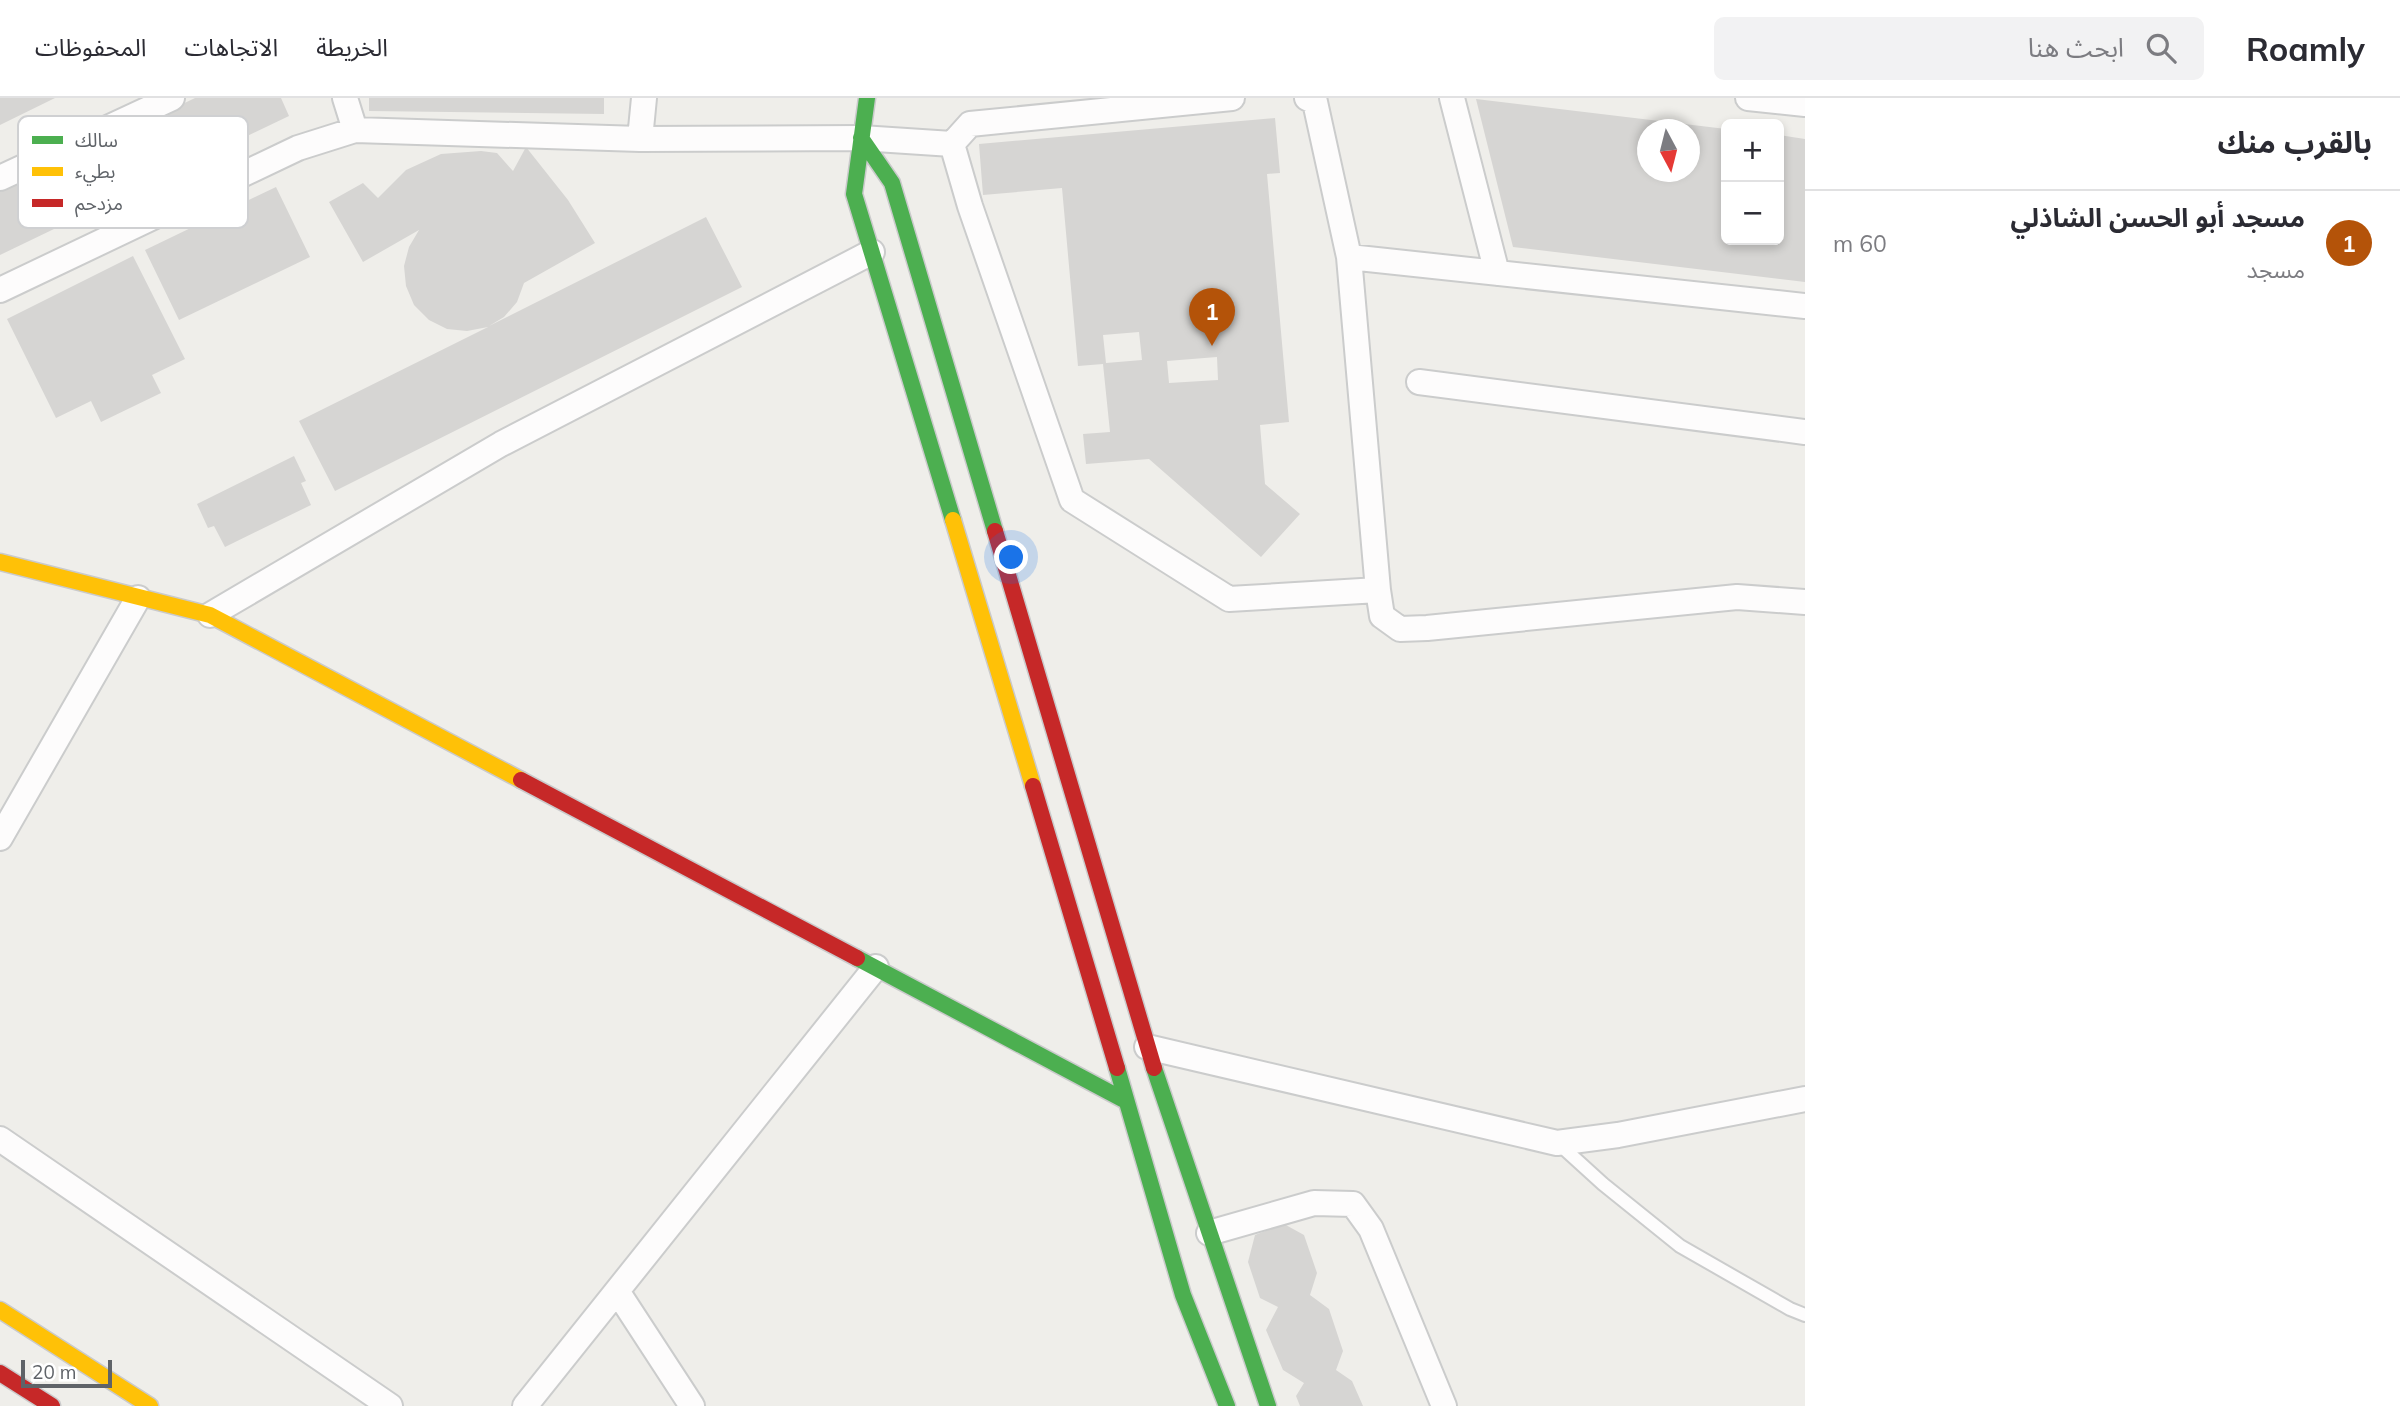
<!DOCTYPE html>
<html lang="ar">
<meta charset="utf-8">
<style>
body{margin:0;font-family:Mulish,"Noto Sans Arabic",sans-serif;background:#f2f2f3;color:#2b2b33;direction:rtl}
.controls{position:absolute;right:21px;top:21px;display:grid;overflow:hidden;border-radius:10px;box-shadow:0 4px 10px #0003}
.controls button{width:63px;height:63px;display:grid;place-items:center;padding:0;border:0;border-bottom:2px solid #e1e1e2;background:#fff;color:#2b2b33;font:35px sans-serif}
.compass{position:absolute;left:1637px;top:21px;width:63px;height:63px;border-radius:50%;background:#fff;box-shadow:0 4px 10px #0003;rotate:173deg}
.scale{position:absolute;left:21px;bottom:18px;width:91px;box-sizing:border-box;padding-left:7px;border:4px solid #5f6368;border-top:0;font-size:19px;line-height:24px;white-space:nowrap;color:#5f6368;-webkit-text-stroke:5px #fff;paint-order:stroke}
.you{position:absolute;left:1012px;top:460px;width:24px;height:24px;margin:-18px;border:5px solid #fff;border-radius:50%;background:#1a73e8;box-shadow:0 0 0 10px #1a73e833}
.badge{display:grid;place-items:center;width:46px;height:46px;border-radius:50%;background:#b45309;color:#fff;font-size:23px;font-weight:700}
.pin{position:absolute;translate:-50% -58px;filter:drop-shadow(0 2px 4px #0008)}
.pin::after{content:'';position:absolute;top:37px;width:24px;height:21px;background:inherit;clip-path:polygon(0 0,100% 0,50% 100%)}
.list{margin:0;padding:0;list-style:none}
h2{display:flex;justify-content:space-between;align-items:center;height:91px;margin:0;padding:0 28px;font-size:30px}
h2 small{font-size:23px;font-weight:400;color:#7c7c81}
.list li{display:grid;grid-template-columns:46px 1fr auto;gap:21px;align-items:center;box-sizing:border-box;height:105px;padding:0 28px;border-top:2px solid #e1e1e2}
.list b{display:block;font-size:26px;white-space:nowrap}
.list p{margin:0;font-size:23px;white-space:nowrap;color:#7c7c81}
.list em{font-size:23px;font-style:normal;color:#7c7c81}
.icon{flex:none;width:38px;height:38px;fill:none;stroke:currentColor;stroke-width:2;stroke-linecap:round;stroke-linejoin:round}
.map{position:relative;flex:none;width:1805px;height:1308px;overflow:hidden;direction:ltr}
header{display:flex;align-items:center;gap:42px;box-sizing:border-box;height:98px;padding:0 35px;background:#fff;border-bottom:2px solid #e1e1e2}
header strong{font-size:33px}
nav{display:flex;gap:38px;margin-inline-start:auto;font-size:24px}
.search{width:490px;height:63px;background:#f2f2f3;display:flex;align-items:center;gap:18px;box-sizing:border-box;padding:0 24px;border-radius:10px;color:#7c7c81;font-size:26px}
main{display:flex}
aside{flex:1;background:#fff}
.map>svg:first-child{display:block}
.building{fill:#d6d5d3;fill-rule:evenodd}
.lines{fill:none;stroke-linecap:round;stroke-linejoin:round}
.lane-casing{stroke:#cbcccc;stroke-width:16}
.street-casing{stroke:#cbcccc;stroke-width:28}
.fast-casing{stroke:#cacacb;stroke-width:19}
.slow-casing{stroke:#cacacb;stroke-width:19}
.jam-casing{stroke:#cacacb;stroke-width:19}
.lane{stroke:#fdfcfc;stroke-width:12}
.street{stroke:#fdfcfc;stroke-width:24}
.fast{stroke:#4caf50;stroke-width:16}
.slow{stroke:#ffc107;stroke-width:16}
.jam{stroke:#c62828;stroke-width:16}
.key{fill:#fff;stroke:#cfd0d2;stroke-width:2}
.key-label{font-size:19px;fill:#5f6368}
</style>
<header>
<strong>Roamly</strong>
<div class="search"><svg class="icon" aria-label="search" viewBox="0 0 24 24"><circle cx="10" cy="10" r="6"/><path d="M15 15l6 6"/></svg>ابحث هنا</div>
<nav><a>الخريطة</a><a>الاتجاهات</a><a>المحفوظات</a></nav>
</header>
<main>
<aside>
<h2>بالقرب منك<small></small></h2>
<ul class="list">
<li><span class="badge">1</span><div><b>مسجد أبو الحسن الشاذلي</b><p>مسجد</p></div><em>60 m</em></li>
</ul>
</aside>
<div class="map">
<svg width="1805" height="1308" viewBox="0 0 1805 1308">
<rect width="100%" height="100%" fill="#efeeea"/>
<path class="building" d="M0,0H55L0,27Z
M195,0H281L289,18L0,157V94Z
M369,0H604V16L369,13Z
M1476,1L1726,31V142H1779V37L1805,41V184L1513,149ZM1647,32H1689V74H1647Z
M1275,20L1280,75L1267,76L1289,324L1260,327L1265,386L1300,416L1261,459L1149,361L1086,366L1083,336L1110,334L1103,266L1078,268L1062,90L983,97L979,46ZM1139,234L1142,262L1106,265L1103,237ZM1217,259L1218,282L1169,285L1167,263Z
M526,49L568,102L595,145L524,185L517,204L504,219L489,228L706,119L742,189L335,393L299,323L488,229L467,233L447,231L429,222L414,207L406,188L404,168L409,149L419,132L363,164L329,104L363,85L378,100L406,72L441,56L481,53L497,55L513,73Z
M276,89L310,159L179,222L145,152Z
M133,158L185,261L152,277L161,295L101,324L91,303L56,320L7,221Z
M294,358L306,383L301,385L311,407L225,449L214,428L208,430L197,406Z
M1284,1126L1304,1137L1317,1175L1310,1197L1329,1211L1343,1253L1336,1272L1352,1283L1363,1308H1300L1296,1298L1304,1285L1283,1272L1266,1232L1278,1209L1260,1200L1248,1164L1255,1137Z"/>
<g class="lines">
<defs>
<path id="lane" d="M1559,1046L1603,1086L1680,1148L1790,1211L1805,1217"/>
<path id="street" d="M345,0L355,32
M1452,0L1497,175
M1748,0L1805,6
M640,41L644,0
M952,46L970,108L1072,402L1229,501L1378,492L1349,159L1315,4L1307,0
M952,46L970,26L1232,0
M0,80L172,0
M1349,159L1805,208
M0,192L298,50L355,32L640,41L861,40L952,46
M1419,284L1805,334
M1378,492L1382,518L1400,531L1427,530L1737,499L1805,504
M210,517L501,346L872,154
M0,740L138,500
M1147,949L1557,1045L1618,1037L1805,1001
M0,1041L390,1308
M1209,1135L1314,1105L1353,1106L1371,1131L1444,1308
M617,1193L692,1308
M525,1308L876,869"/>
<path id="fast" d="M867,0L854,96L953,422
M861,40L892,85L995,433
M857,860L1126,1003
M1117,970L1183,1197L1227,1308
M1154,970L1268,1308"/>
<path id="slow" d="M953,422L1033,688
M0,464L210,517L521,682
M0,1212L150,1308"/>
<path id="jam" d="M995,433L1154,970
M521,682L857,860
M1033,688L1117,970
M0,1275L52,1308"/>
</defs>
<use href="#lane" class="lane-casing"/>
<use href="#street" class="street-casing"/>
<use href="#fast" class="fast-casing"/>
<use href="#slow" class="slow-casing"/>
<use href="#jam" class="jam-casing"/>
<use href="#lane" class="lane"/>
<use href="#street" class="street"/>
<use href="#fast" class="fast"/>
<use href="#slow" class="slow"/>
<use href="#jam" class="jam"/>
</g>
<rect x="18" y="18" width="230" height="112" rx="10" class="key"/>
<rect x="32" y="38" width="31" height="8" fill="#4caf50"/>
<rect x="32" y="69" width="31" height="9" fill="#ffc107"/>
<rect x="32" y="101" width="31" height="8" fill="#c62828"/>
<g class="key-label">
<text x="75" y="49">سالك</text>
<text x="75" y="80">بطيء</text>
<text x="75" y="112">مزدحم</text>
</g>
</svg>
<div class="controls">
<button>+</button>
<button>−</button>
</div>
<svg class="compass" viewBox="-18 -18 36 36"><path d="M0-13l5 13h-10z" fill="#e53935"/><path d="M0 13l5-13h-10z" fill="#7c7c81"/></svg>
<div class="scale">20 m</div>
<div class="you"></div>
<div class="pin badge" style="left:1212px;top:248px">1</div>
</div>
</main>
